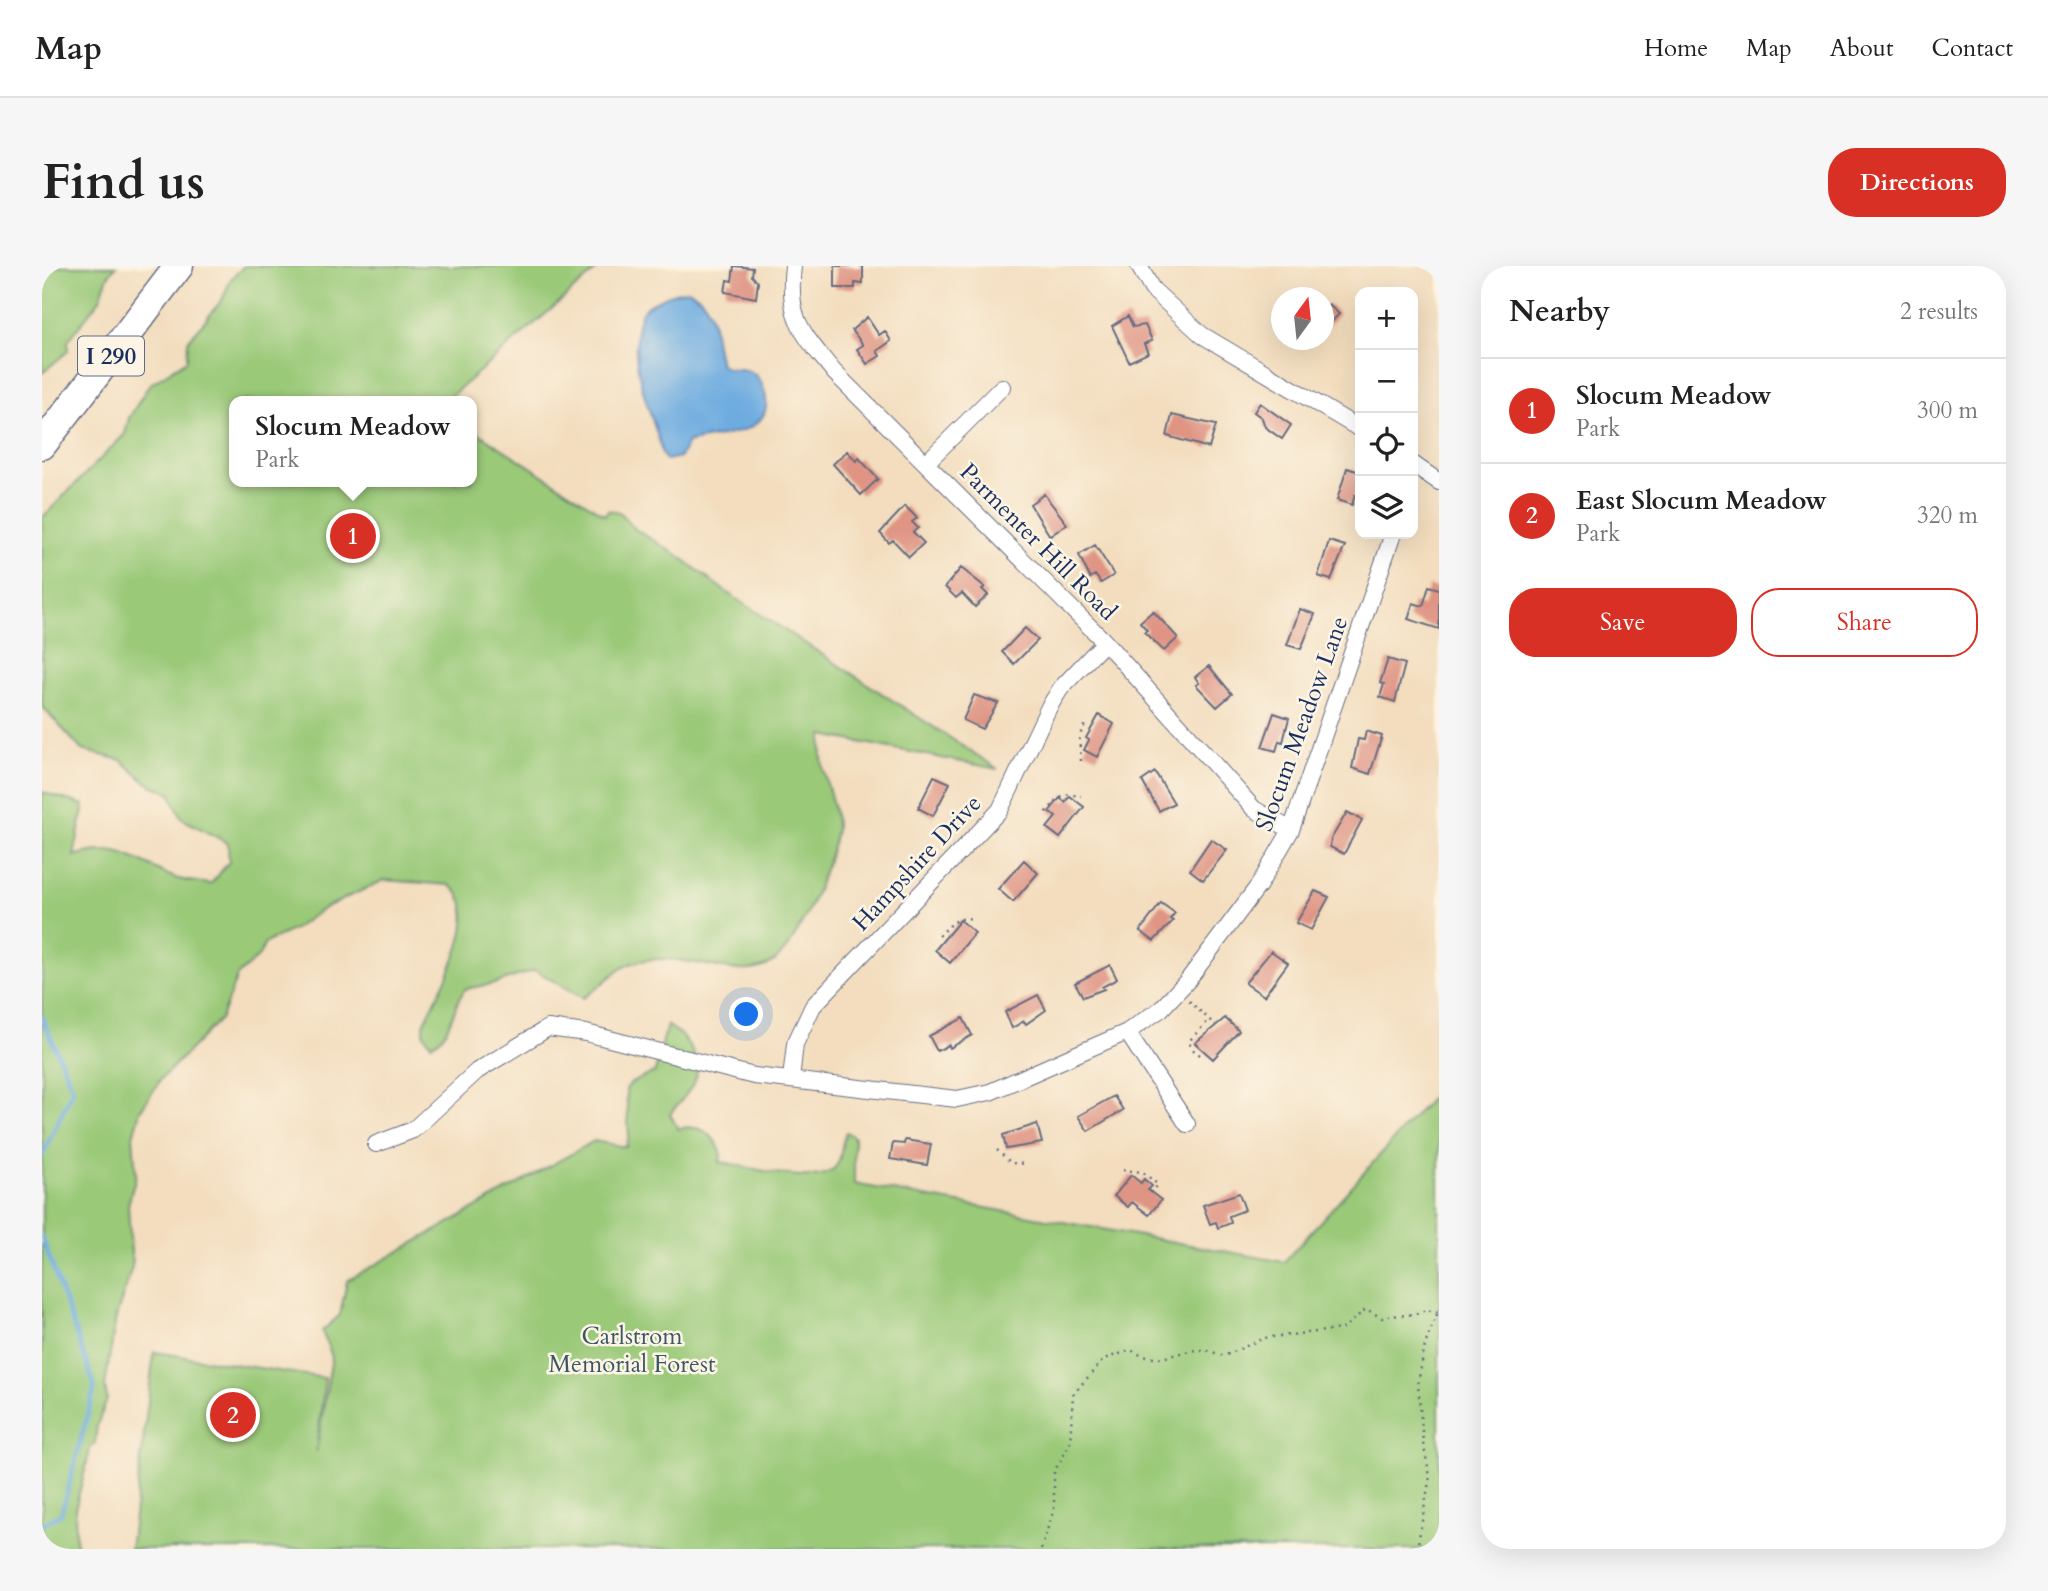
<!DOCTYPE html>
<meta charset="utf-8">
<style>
body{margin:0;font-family:Cardo,serif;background:#f6f6f6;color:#222}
.controls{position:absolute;right:21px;top:21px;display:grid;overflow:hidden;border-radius:14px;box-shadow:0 7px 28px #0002}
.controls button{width:63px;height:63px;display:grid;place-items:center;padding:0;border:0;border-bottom:2px solid #e0e0e0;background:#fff;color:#222;font:35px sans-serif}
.compass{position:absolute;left:1229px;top:21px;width:63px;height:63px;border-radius:50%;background:#fff;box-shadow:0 7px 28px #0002;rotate:15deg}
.you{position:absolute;left:705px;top:749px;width:24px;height:24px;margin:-18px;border:5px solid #fff;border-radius:50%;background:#1a73e8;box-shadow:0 0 0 10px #1a73e833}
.badge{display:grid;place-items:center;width:46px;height:46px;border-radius:50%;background:#d93025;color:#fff;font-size:23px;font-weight:700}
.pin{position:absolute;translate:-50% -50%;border:4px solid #fff;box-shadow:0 2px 7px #0006}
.popup{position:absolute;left:187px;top:130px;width:248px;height:91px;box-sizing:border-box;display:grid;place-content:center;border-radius:14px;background:#fff;filter:drop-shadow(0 2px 5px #0005);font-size:23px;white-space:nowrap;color:#767676}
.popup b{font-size:26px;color:#222}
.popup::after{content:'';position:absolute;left:50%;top:100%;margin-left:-14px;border:14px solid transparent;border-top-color:#fff}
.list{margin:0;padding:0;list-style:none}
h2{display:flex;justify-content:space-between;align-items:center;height:91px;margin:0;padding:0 28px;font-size:30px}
h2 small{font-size:23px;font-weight:400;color:#767676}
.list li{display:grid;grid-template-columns:46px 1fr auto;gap:21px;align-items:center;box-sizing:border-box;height:105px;padding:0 28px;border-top:2px solid #e0e0e0}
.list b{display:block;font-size:26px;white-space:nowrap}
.list p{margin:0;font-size:23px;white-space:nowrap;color:#767676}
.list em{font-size:23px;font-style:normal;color:#767676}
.actions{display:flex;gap:14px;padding:21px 28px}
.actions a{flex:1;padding:16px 0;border:2px solid #d93025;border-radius:28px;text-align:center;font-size:24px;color:#d93025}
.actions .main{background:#d93025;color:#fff}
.icon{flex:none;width:38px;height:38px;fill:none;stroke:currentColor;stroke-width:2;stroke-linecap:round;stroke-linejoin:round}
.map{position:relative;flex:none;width:1397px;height:1283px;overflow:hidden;border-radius:28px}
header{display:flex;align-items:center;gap:42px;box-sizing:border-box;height:98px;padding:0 35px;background:#fff;border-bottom:2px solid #e0e0e0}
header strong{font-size:33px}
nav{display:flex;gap:38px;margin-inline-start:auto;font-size:24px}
.intro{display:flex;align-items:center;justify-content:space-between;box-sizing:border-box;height:168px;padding:0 42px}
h1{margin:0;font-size:49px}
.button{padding:18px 32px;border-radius:28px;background:#d93025;color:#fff;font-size:24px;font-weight:700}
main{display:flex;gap:42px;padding:0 42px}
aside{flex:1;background:#fff;border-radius:28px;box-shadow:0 7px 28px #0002}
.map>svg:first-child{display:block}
.green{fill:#9ac978;stroke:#5a7c6b;stroke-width:2}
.water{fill:#6eace0;stroke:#446e9f;stroke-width:2}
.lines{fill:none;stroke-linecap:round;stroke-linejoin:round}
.stream{stroke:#6eace0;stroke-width:4.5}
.building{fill:#df9484}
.street-casing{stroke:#676c80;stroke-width:18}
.highway-casing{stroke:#676c80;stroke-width:31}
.path{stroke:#676c80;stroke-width:2.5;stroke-dasharray:2 5;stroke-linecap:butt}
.street{stroke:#fff;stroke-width:16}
.highway{stroke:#fff;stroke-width:28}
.labels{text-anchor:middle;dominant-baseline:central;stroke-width:5;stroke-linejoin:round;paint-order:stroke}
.shield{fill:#fcf5e5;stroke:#5e6a86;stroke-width:2}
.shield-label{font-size:23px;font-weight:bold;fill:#1b2f5e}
.street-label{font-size:24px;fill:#1b2f5e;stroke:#fcf5e5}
.park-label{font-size:24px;fill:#3b5664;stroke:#fcf5e5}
</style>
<header>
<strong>Map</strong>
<nav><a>Home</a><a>Map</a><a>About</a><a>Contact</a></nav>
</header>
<div class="intro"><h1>Find us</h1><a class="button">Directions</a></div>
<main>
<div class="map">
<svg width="1397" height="1283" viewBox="0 0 1397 1283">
<rect width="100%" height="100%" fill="#fcf5e5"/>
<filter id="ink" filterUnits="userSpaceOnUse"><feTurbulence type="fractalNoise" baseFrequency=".0143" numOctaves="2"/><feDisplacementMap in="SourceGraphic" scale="14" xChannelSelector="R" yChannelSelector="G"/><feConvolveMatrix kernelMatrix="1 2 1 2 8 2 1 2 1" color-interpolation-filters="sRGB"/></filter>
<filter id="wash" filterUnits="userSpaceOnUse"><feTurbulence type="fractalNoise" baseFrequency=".00686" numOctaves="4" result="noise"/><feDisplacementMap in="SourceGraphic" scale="28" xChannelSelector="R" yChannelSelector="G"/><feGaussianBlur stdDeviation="1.57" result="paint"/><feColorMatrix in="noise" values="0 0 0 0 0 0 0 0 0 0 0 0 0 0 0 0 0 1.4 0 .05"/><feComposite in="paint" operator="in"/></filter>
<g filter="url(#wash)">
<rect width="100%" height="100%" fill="#f3ddbe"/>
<path class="green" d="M0,0H74L66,10L58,33L26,75V85L0,107Z
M202,0H559L403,135H192V216H430V163L563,249L566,244L577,246L593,263L637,290L684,326L956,503L781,469C773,506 799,540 793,569C786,600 756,685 726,699C714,705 701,705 689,703C657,699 621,686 588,698C571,704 558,723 541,732L493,704L455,717L423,723C411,738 409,772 389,778L382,768V758C396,727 448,645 407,619L342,614L282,642L252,663L223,677L217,690L195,710L179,752L119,813L98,845L91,870L94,909L86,939L90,1001L74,1051L63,1120L65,1134L55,1159L53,1177L49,1180L33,1243L34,1281L39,1283H0V526L42,539L32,590C77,576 92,594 131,611C142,616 157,616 169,618L187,596L186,577L140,553L128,527L105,517L79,494L40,484L0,440V252L83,168L87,152L107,119L145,94L146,75L180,34L189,13Z
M625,759C638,767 644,773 651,787C664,814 644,827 628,848L636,863C657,858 671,867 679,886L678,896C704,900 768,919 789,905C802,896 798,878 804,866L812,871V918L1242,996L1397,823V1283H88L112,1086L283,1112L274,1186L290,1091L280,1065L298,1049L305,1015L552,875L584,881L587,870L584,823L589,817L613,806Z"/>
<path class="water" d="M646,24C681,39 667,77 680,100C689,105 698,101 707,105C715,107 721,120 723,127C734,171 673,168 645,177L638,191L624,194C618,188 619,182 617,174C605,136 584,90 599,48C603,36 634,26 646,24Z"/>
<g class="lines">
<path class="stream" d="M0,751L31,823L0,890
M0,971L53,1121L19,1248L0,1259"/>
</g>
<g id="blocks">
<path class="building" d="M692,0L711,2L710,10L716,16L714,32L683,26L685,14L690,15Z
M793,0H821V18L813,17V22H793Z
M1287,39L1297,48L1282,64V45Z
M1086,50L1091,61L1103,59L1110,74L1102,78L1106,87L1087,96L1070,60Z
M825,51L837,69L843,65L849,75L835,85L838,90L825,98L815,83L821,79L810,64Z
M1218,137L1249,159L1240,173L1223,161L1220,152L1212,146Z
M1130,149L1174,159L1167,182L1125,170Z
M805,185L814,195L817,192L836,213L819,229L791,198Z
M1305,202L1318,206V230L1313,229L1310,239L1295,234Z
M1002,228L1025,258L1008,270L988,238Z
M863,240L875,252L870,256L876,262L871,266L882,277L867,291L851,274L847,277L838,267Z
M1287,275L1303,280L1289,314L1276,310Z
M1053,279L1072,309L1059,317L1053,309L1048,312L1037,289Z
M919,302L943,321L940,323L946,329L933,341L920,327L914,332L903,321Z
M1387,320L1397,323V363L1366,353L1371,337L1381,340Z
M1258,343L1273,348L1259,383L1245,379Z
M1111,345L1136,372L1122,385L1102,366L1105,364L1098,356Z
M983,362L996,374L972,398L960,386Z
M1346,393L1363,398L1353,436L1338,431L1342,418L1338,417Z
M1167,400L1190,428L1175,441L1154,419L1157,417L1153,411Z
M932,429L956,437L940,463L921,454Z
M1232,447L1247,452L1241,476L1237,475L1234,485L1220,481Z
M1057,449L1072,458L1055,491L1042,484L1047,474L1044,472Z
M1324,465L1340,470L1328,508L1310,502L1316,473L1322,474Z
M1113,506L1132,537L1117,545L1100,515Z
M892,510L908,517L891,550L876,542Z
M1028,530L1042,541L1018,572L1005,562L1014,551L1007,546L1018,532L1023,536Z
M1305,546L1320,554L1302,588L1288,581L1289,573Z
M1169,573L1185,584L1161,614L1148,604Z
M982,594L996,607L971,636L956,623Z
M1273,625L1287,631L1269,664L1254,657Z
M1119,637L1133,647L1128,653L1131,655L1112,675L1098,665Z
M918,654L933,667L908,697L893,684Z
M1229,685L1246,697L1222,730L1203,717Z
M1068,699L1075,713L1060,721L1062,723L1041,731L1033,717Z
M996,729L1004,744L984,758L982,755L970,762L963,746Z
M921,752L930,769L908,782L907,779L895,785L887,770Z
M1183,752L1197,765L1171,793L1153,777Z
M1072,830L1081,844L1046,865L1036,850Z
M995,858L1000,877L964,883L961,869Z
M863,874L889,878L885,899L848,893L851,877L862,878Z
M1089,909L1099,917L1102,913L1110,920L1106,924L1119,934L1107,949L1090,936L1086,941L1072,930Z
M1197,927L1203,944L1187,950L1189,957L1176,962L1174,956L1168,958L1161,939Z"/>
</g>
</g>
<g filter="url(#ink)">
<use href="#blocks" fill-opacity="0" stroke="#676c80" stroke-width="2"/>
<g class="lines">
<defs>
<path id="street" d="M751,0C745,54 760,66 792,106L1063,376L1212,543L1249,564
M1097,0L1110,23L1160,69L1318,163
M884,197L960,121
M1371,198L1397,216
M1085,766L1145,858
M749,813L753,778L771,740L958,544L1007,441L1019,422L1063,376
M334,878L371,864L435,805L506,762L544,767L712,810L915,833L948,826L1085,766L1119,743L1146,714L1217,619L1249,564L1351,268"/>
<path id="highway" d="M0,179L137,0"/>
</defs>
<use href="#street" class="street-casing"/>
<use href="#highway" class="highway-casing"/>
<path class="path" d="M1314,260L1318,254
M1039,495L1037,471L1044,456
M1004,546L1022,528L1039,530
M897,670C909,658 915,650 932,653
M1147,735L1173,759
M1158,789L1149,782L1147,775L1167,754
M955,884L969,897L984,898
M1081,904L1101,906L1116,919L1109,927
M999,1283L1012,1243V1206L1028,1178L1031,1128L1062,1093L1089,1084C1119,1102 1130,1084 1160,1084C1167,1084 1175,1088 1182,1090L1222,1072L1300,1063L1324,1043L1340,1052C1354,1047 1371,1052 1383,1044L1396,1046
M1375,1283L1388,1210L1381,1177L1376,1118L1383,1079L1397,1043"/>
<use href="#street" class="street"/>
<use href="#highway" class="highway"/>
</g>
</g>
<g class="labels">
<rect class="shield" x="36" y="70.5" width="66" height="39" rx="5"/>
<g class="shield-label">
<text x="69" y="90">I 290</text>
</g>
<g class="street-label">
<text transform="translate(996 276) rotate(45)">Parmenter Hill Road</text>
<text transform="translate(1260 458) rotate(-70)">Slocum Meadow Lane</text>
<text transform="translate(875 597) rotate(-47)">Hampshire Drive</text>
</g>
<g class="park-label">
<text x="590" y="1070">Carlstrom<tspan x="590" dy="28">Memorial Forest</tspan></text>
</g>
</g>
</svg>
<div class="controls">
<button>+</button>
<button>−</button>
<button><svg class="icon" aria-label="locate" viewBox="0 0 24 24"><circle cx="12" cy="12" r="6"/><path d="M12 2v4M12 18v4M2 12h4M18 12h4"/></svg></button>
<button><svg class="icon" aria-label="layers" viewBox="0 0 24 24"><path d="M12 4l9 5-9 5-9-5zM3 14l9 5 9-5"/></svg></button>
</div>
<svg class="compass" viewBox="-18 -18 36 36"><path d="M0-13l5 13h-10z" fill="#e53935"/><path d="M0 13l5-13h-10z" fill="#767676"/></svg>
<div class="you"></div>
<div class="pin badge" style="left:311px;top:270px">1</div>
<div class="popup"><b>Slocum Meadow</b>Park</div>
<div class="pin badge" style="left:191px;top:1149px">2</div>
</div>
<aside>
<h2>Nearby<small>2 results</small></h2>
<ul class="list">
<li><span class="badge">1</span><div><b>Slocum Meadow</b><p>Park</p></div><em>300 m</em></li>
<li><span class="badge">2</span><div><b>East Slocum Meadow</b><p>Park</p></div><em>320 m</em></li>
</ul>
<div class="actions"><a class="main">Save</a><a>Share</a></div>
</aside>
</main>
